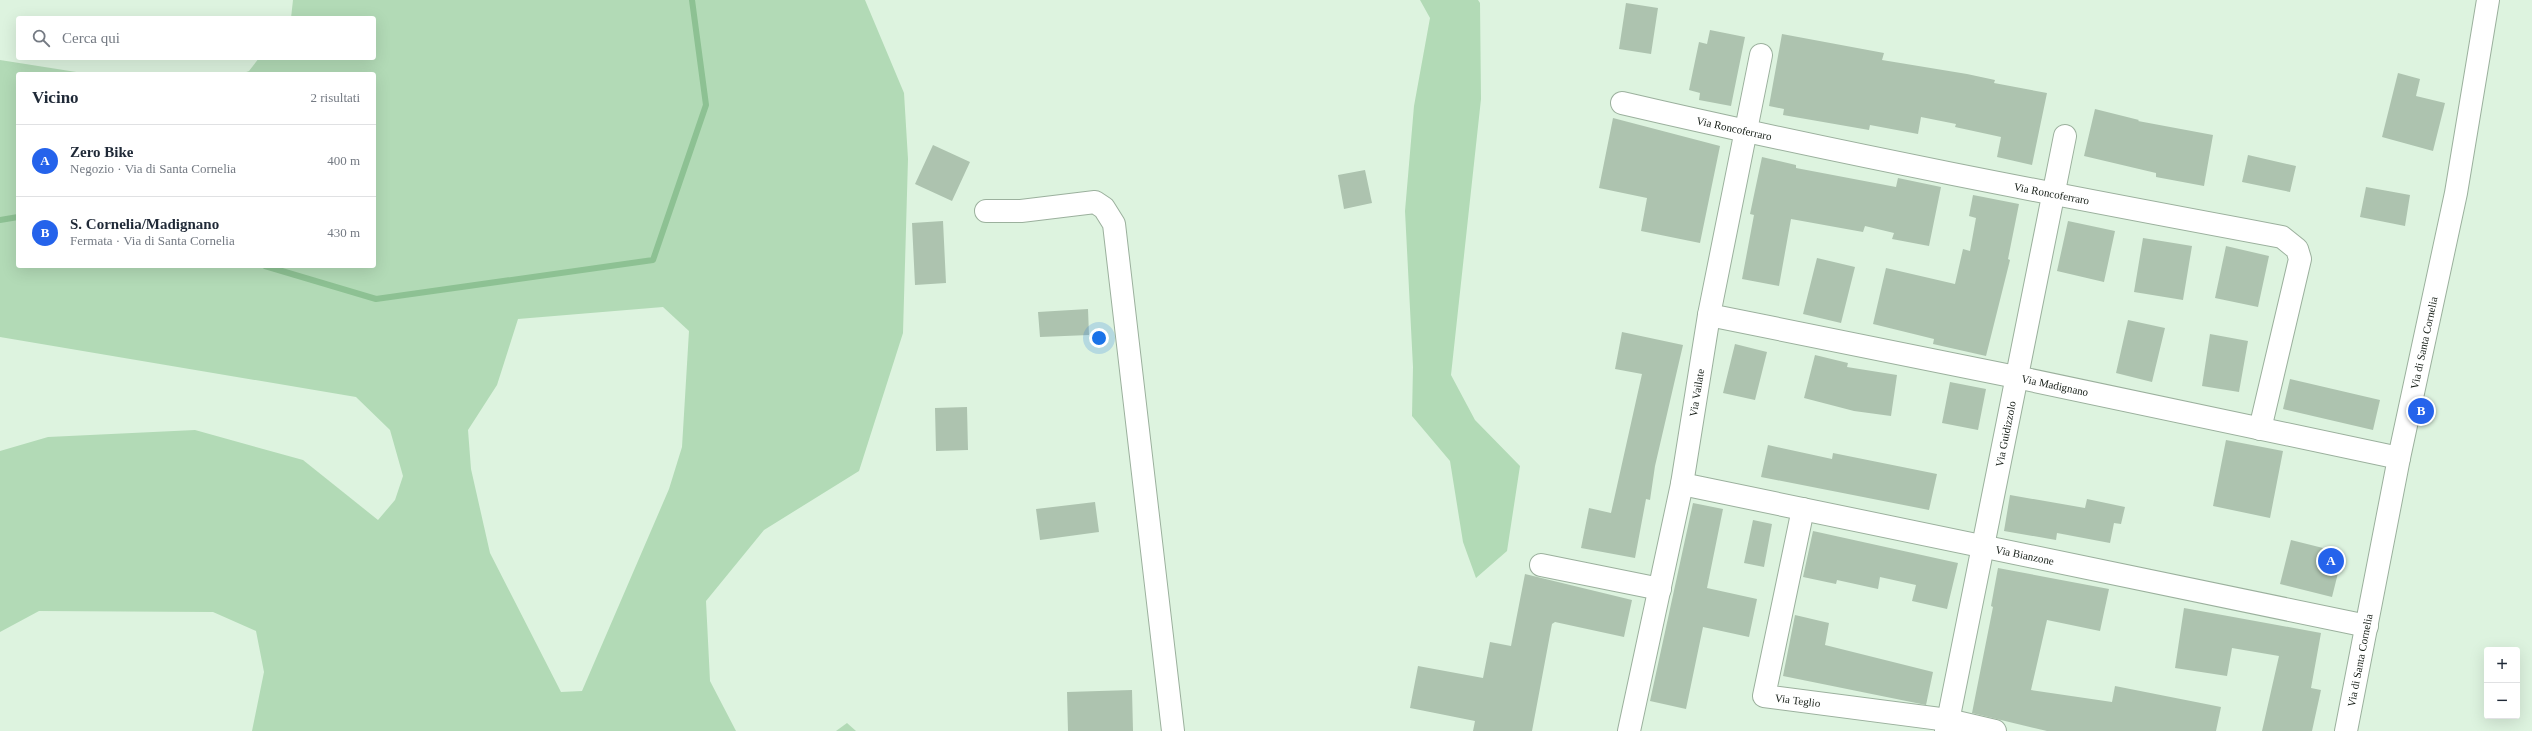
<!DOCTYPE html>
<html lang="it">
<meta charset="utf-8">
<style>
body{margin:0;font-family:"Times New Roman",serif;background:#f2f2f3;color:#1f2937}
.controls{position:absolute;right:12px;bottom:12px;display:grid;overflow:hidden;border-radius:4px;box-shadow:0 4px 16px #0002}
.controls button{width:36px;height:36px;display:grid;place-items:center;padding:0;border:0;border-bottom:1px solid #e0e1e3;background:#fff;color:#1f2937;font:20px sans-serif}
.you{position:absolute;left:1099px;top:338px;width:14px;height:14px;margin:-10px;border:3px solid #fff;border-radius:50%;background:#1a73e8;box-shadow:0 0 0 6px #1a73e833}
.badge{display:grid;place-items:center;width:26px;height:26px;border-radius:50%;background:#2563eb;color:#fff;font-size:13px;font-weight:700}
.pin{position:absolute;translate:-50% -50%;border:2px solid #fff;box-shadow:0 1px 4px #0006}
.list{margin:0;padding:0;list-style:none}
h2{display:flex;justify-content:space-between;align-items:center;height:52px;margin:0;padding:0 16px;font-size:17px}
h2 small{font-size:13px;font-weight:400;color:#747a83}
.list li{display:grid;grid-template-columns:26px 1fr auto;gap:12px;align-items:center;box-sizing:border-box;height:72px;padding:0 16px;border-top:1px solid #e0e1e3}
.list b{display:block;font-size:15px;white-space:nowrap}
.list p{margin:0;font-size:13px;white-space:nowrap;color:#747a83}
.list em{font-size:13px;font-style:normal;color:#747a83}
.icon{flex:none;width:22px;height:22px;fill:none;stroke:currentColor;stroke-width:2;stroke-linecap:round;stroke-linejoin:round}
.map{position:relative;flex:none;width:2532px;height:731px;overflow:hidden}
.search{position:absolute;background:#fff;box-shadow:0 4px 16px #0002;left:16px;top:16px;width:360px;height:44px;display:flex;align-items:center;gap:10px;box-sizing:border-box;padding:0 14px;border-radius:4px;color:#747a83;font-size:15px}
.panel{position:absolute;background:#fff;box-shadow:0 4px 16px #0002;left:16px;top:72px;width:360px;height:196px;border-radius:4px}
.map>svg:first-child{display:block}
.green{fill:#b2dab6;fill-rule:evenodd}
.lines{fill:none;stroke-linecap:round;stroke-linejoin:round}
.stream{stroke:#8dc193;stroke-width:6}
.building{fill:#adc3af}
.street-casing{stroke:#9bb09d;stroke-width:24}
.secondary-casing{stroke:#9bb09d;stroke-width:24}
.street{stroke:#fff;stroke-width:22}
.secondary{stroke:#fff;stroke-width:22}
.labels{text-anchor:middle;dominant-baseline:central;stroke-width:3;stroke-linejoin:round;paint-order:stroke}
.street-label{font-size:11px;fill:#161e17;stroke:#fff}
</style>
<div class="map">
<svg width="2532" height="731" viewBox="0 0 2532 731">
<rect width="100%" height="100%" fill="#ddf3df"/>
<path class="green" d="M293,0H865L904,93L908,159L903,333L859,471L764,530L706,601L710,681L736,731H252L264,672L256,631L213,612L39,611L0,632V451L48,437L195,430L303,460L378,520L395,500L403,476L390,430L356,397L0,337V60L89,74H18V266H374V74H241L249,71L259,58H374V18H291ZM663,307L689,331L682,447L669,489L582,691L561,692L490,553L471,469L468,430L497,385L518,319Z
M1420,0H1478L1480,3L1481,99L1451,375L1475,420L1520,466L1507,551L1476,578L1463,542L1450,461L1412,416L1413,367L1405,211L1414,106L1430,18Z
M847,723L856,731H836Z"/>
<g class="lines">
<path class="stream" d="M0,220L18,217
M265,266L376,299L653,260L706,105L692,0"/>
</g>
<path class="building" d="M1626,3L1658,8L1651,54L1619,49Z
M1710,30L1745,37L1731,106L1699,100L1700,93L1689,90L1699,42L1707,44Z
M1782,34L1884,53L1882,60L1967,74L1995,80L1994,83L2047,93L2032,165L1997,157L2001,137L1955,127L1956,124L1921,117L1918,134L1870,125L1869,130L1783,115L1784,109L1769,106Z
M2398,73L2420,79L2416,96L2445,103L2433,151L2382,137Z
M2095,109L2139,120L2138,121L2213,135L2204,186L2156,177V173L2084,156Z
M1613,118L1720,146L1700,243L1641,231L1647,198L1599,188Z
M933,145L970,162L952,201L915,184Z
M2248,155L2296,166L2290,192L2242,182Z
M1762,157L1796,165V168L1896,187L1898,178L1941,187L1929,246L1892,239L1894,233L1865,226L1863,232L1791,219L1779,286L1742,279L1754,215L1750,214Z
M1365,170L1372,203L1344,209L1338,175Z
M2366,187L2410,195L2405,226L2360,217Z
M1973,195L2019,204L2008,259L2010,260L1986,356L1933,344L1934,339L1873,324L1886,268L1955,284L1963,249L1970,251L1976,218L1969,216Z
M943,221L946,283L915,285L912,223Z
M2068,221L2115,231L2104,282L2057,271Z
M2143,238L2192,246L2183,300L2134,292Z
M2226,246L2269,256L2258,307L2215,298Z
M1817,258L1855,267L1841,323L1803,314Z
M1088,309L1089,335L1040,337L1038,312Z
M2128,320L2165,328L2152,382L2116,373Z
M1622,332L1683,345L1655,466L1650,500L1646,499L1635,558L1581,548L1589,508L1611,513L1642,374L1615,369Z
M2210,334L2248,341L2239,392L2202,386Z
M1735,344L1767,352L1755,400L1723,393Z
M1815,355L1848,363L1847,367L1897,375L1891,416L1854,411L1804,398Z
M2290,379L2380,400L2373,430L2283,409Z
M1950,382L1986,389L1978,430L1942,423Z
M967,407L968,450L936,451L935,408Z
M2226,440L2283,451L2270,518L2213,506Z
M1768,445L1832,459L1833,453L1937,474L1929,510L1761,477Z
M2010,495L2085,508L2087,499L2125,507L2121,524L2114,523L2110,543L2057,533L2056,540L2004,531Z
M1095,502L1099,532L1040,540L1036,509Z
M1693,503L1723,509L1707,588L1757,599L1749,637L1703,627L1686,709L1650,701Z
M1753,520L1772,524L1764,567L1744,563Z
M1813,531L1958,563L1947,609L1912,601L1916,585L1880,577L1878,589L1837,580L1836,584L1803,577Z
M2291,540L2343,553L2332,597L2280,584Z
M1998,568L2109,589L2100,631L2047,620L2031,690L2112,702L2115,686L2221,707L2216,731H2047L1972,713L1993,607L1991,606Z
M1525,574L1632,600L1624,637L1555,622L1552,624L1532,731H1473L1475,721L1410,708L1418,666L1483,678L1490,642L1511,646Z
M2184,608L2321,633L2311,688L2321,690L2312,731H2262L2279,656L2232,648L2227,676L2175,668Z
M1795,615L1829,623L1825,645L1933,672L1926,705L1783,676Z
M1132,690L1133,731H1068L1067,692Z"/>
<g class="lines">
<defs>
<g id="street">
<path id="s1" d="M1622,103C1841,154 2062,196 2282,237L2297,249L2300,259L2260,429"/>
<path d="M986,211H1021L1095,202L1104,208L1114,224L1173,731"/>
<path id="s2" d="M1709,315L2016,377L2399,458"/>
<path id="s3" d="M1682,484L2367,626"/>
<path id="s4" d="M1803,509L1764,696L1948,720L1995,731"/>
<path d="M1541,565L1660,589"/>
<path id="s5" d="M1629,731L1682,484L1709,315L1761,55"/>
<path id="s6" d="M1946,731L2065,136"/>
</g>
<g id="secondary">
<path id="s7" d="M2346,731L2399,458L2456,193L2488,0"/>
</g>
</defs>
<use href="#street" class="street-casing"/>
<use href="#secondary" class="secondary-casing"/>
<use href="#street" class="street"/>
<use href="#secondary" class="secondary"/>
</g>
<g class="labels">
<g class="street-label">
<text stroke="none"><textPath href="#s1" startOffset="115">Via Roncoferraro</textPath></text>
<text stroke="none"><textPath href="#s1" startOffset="439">Via Roncoferraro</textPath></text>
<text stroke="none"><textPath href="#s7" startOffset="396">Via di Santa Cornelia</textPath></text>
<text stroke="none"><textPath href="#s2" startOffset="353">Via Madignano</textPath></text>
<text stroke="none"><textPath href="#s5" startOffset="345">Via Vailate</textPath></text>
<text stroke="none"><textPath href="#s6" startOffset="303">Via Guidizzolo</textPath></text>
<text stroke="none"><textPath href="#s3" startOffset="350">Via Bianzone</textPath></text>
<text stroke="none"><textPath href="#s7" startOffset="72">Via di Santa Cornelia</textPath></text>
<text stroke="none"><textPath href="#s4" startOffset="225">Via Teglio</textPath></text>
</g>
</g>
</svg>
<div class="controls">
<button>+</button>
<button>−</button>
</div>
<div class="you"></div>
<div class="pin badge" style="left:2331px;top:561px">A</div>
<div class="pin badge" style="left:2421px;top:411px">B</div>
<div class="search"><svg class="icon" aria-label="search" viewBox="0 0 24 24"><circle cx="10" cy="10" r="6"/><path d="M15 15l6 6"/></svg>Cerca qui</div>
<section class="panel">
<h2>Vicino<small>2 risultati</small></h2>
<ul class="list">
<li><span class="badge">A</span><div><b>Zero Bike</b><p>Negozio · Via di Santa Cornelia</p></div><em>400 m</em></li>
<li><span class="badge">B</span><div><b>S. Cornelia/Madignano</b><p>Fermata · Via di Santa Cornelia</p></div><em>430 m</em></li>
</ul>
</section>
</div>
